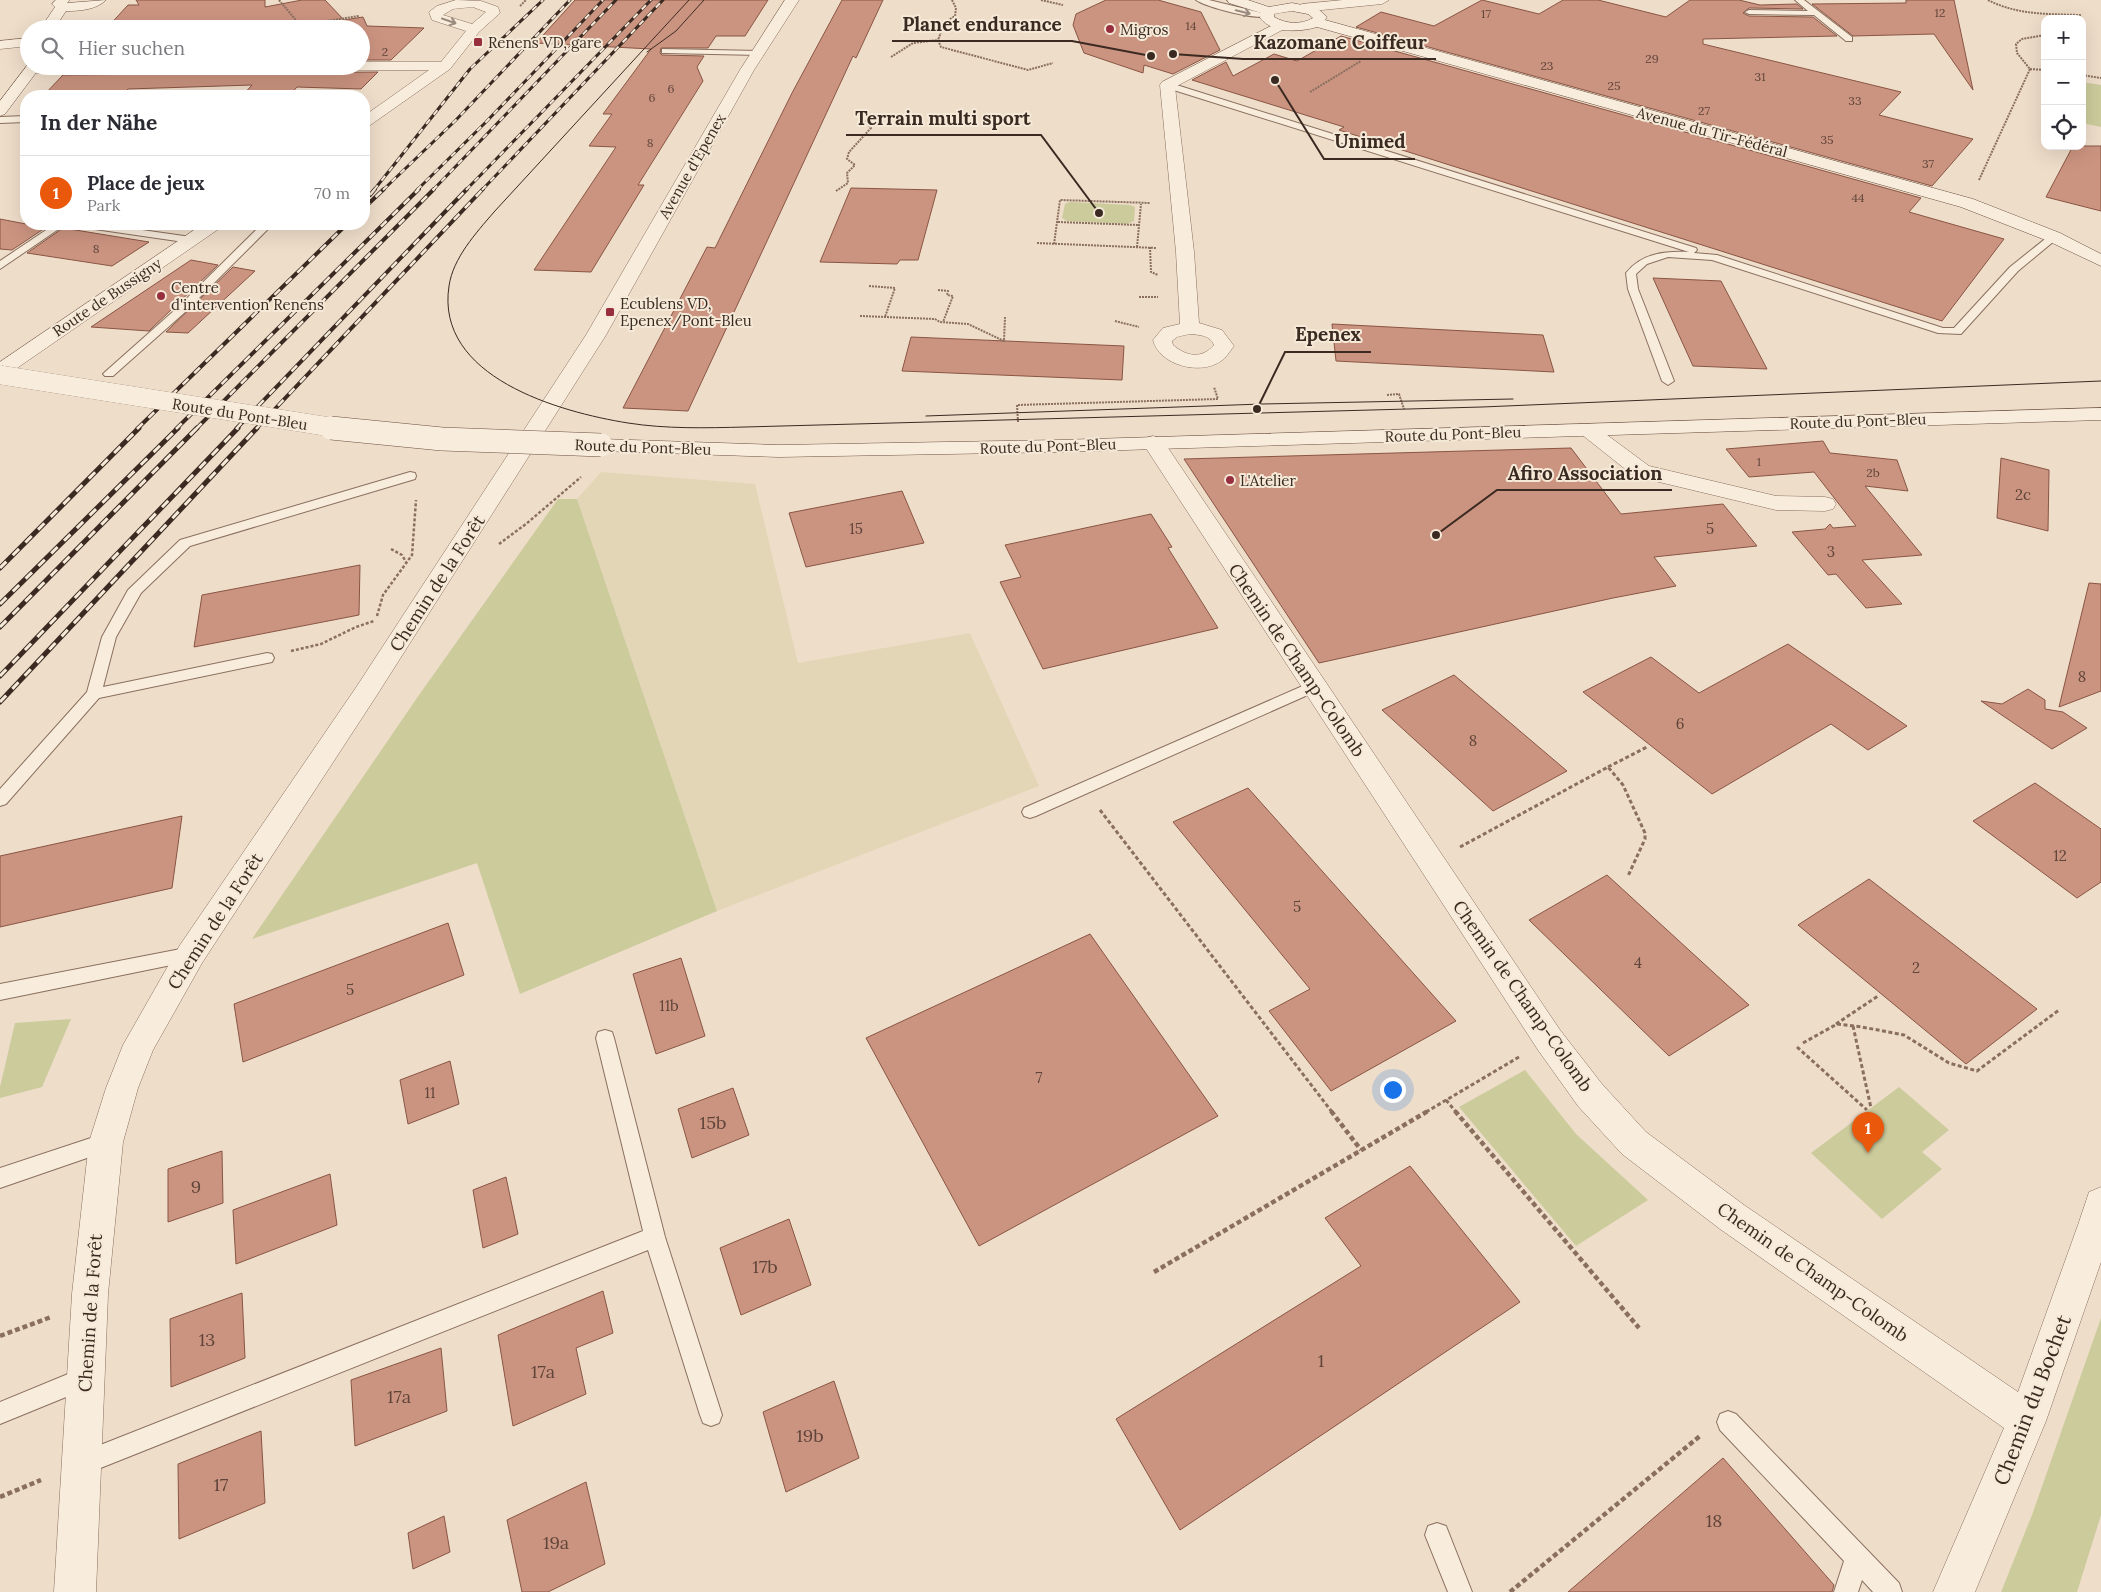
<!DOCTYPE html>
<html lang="de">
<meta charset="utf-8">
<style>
body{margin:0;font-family:Lora,serif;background:#f2f2f3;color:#2b2b33}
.controls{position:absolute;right:15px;top:15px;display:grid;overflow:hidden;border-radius:10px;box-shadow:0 5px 20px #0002}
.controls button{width:45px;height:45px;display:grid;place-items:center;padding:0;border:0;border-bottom:1px solid #e1e1e2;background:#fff;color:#2b2b33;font:25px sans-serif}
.you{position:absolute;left:1392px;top:1089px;width:18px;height:18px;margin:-12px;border:4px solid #fff;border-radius:50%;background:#1a73e8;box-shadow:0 0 0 8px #1a73e833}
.badge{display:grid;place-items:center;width:32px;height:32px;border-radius:50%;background:#ea580c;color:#fff;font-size:16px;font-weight:700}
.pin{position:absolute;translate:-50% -41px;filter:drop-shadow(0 1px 2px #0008)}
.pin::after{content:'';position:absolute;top:26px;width:18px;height:15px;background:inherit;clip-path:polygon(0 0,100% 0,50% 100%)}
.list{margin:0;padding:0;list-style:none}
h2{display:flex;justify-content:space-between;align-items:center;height:65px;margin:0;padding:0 20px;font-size:21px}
h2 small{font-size:16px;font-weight:400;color:#7c7c81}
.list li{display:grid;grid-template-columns:32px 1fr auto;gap:15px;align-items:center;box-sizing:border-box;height:75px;padding:0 20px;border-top:1px solid #e1e1e2}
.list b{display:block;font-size:19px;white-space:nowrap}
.list p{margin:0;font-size:16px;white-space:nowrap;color:#7c7c81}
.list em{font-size:16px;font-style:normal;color:#7c7c81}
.icon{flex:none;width:28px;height:28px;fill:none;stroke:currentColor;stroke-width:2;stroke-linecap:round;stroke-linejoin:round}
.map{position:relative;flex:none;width:2101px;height:1592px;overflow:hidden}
.search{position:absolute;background:#fff;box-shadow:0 5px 20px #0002;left:20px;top:20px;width:350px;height:55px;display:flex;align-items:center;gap:12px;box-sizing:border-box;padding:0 18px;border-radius:28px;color:#7c7c81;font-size:19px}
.panel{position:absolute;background:#fff;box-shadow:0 5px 20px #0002;left:20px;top:90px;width:350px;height:140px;border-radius:20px}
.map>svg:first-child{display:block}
.farmland{fill:#e3d6b6}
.green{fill:#cccb9c}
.building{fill:#cb9480;stroke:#895544}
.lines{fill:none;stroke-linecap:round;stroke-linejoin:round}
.lane-casing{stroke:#8a6f5e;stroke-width:2}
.street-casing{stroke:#8a6f5e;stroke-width:1}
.secondary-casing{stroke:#6c5041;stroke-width:1}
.path-far3{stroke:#8a6f5e;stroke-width:2;stroke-dasharray:2 1;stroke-linecap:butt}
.path-far2{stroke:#8a6f5e;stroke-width:2.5;stroke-dasharray:3 2;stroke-linecap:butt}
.path-far1{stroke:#8a6f5e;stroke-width:3;stroke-dasharray:4 2.5;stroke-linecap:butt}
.path{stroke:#8a6f5e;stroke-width:4.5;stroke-dasharray:5 3;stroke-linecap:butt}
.lane{fill:#f8ecdc;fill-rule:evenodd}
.street{fill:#f8ecdc;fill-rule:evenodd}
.secondary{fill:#f8ecdc;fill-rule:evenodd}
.tram{stroke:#3b2a21;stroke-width:1}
.rail-far2-casing{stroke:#3b2a21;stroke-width:3}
.rail-far1-casing{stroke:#3b2a21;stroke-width:4}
.rail-casing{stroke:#3b2a21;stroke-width:5}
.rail-far2{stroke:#f5e9d8;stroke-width:2;stroke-dasharray:6;stroke-linecap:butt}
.rail-far1{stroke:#f5e9d8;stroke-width:2.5;stroke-dasharray:8;stroke-linecap:butt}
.rail{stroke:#f5e9d8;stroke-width:3;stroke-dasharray:9;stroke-linecap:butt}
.secondary-bridge-far1-casing{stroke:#6c5041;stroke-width:19;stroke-linecap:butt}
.secondary-bridge-casing{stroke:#6c5041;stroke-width:24;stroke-linecap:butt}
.secondary-bridge-far1{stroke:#f8ecdc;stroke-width:19}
.secondary-bridge{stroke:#f8ecdc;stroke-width:23}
.oneway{stroke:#9a8b7e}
.poi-dot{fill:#982f3f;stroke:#f5e9d8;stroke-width:2}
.labels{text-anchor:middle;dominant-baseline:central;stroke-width:4;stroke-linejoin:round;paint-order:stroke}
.far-number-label{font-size:12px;fill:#5f4439}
.far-poi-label{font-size:15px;fill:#3b2a21;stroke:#f5e9d8;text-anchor:start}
.far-street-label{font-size:15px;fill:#3b2a21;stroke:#f5e9d8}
.number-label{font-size:15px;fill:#5f4439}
.street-label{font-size:18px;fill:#3b2a21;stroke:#f5e9d8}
.near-number-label{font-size:18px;fill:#5f4439}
.near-street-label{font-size:21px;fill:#3b2a21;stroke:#f5e9d8}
.leader{fill:none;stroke:#3b2a21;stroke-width:2}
.callout-dot{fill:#3b2a21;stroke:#f5e9d8;stroke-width:2}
.callout-label{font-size:19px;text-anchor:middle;font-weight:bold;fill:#3b2a21;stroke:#f5e9d8;stroke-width:4;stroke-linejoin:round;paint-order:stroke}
</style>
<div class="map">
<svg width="2101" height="1592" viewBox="0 0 2101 1592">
<rect width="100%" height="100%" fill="#eeddc9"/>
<path class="farmland" d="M601,472L755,484L798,663L970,633L1039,786L717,911L577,499Z"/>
<path class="green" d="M2082,82L2101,85V127L2082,123Z
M1070,202L1130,205L1135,207L1134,221L1127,224L1067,221L1062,218L1065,204Z
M558,499H577L717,911L520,994L477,863L252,939L419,695Z
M71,1019L42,1087L0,1098V1087L15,1023Z
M1525,1070L1576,1134L1648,1200L1576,1246L1459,1107Z
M1899,1087L1949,1130L1922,1152L1942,1169L1882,1219L1811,1153Z
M2101,1318V1515L2077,1592H2001L2032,1515Z"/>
<path class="building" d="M136,0H265V7L302,0H325L344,20L363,17L367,26L424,28L391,60H361V29H106L128,5H139Z
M575,0H768L745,36H716L708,48H661L660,53L662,55L704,56L697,67L703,81L638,185H644L591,272L534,270L616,147L589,146L612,114H603L651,49L536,43Z
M842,0H883L856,58L853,56L688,411L623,408L707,247L715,248L792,93Z
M1106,0H1158L1201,12L1220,50L1173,74L1144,65L1143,73L1084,53L1073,25L1076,14Z
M1482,0L1539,14L1563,0H1598L1666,17L1690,0H1739L1760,5L1797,4L1803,9L1749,8L1743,13L1749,16L1813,17L1837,36L1703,39V44L1901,92L1879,115L1973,139L1932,186L1356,27L1381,12L1434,26Z
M1906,0H1954L1973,90L1934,34L1853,36L1812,4L1906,3Z
M1341,36L1921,198L1909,212L2004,239L1942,321L1339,130L1344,127L1192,80L1226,62L1233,76L1274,54L1297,61Z
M378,72L361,89L297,87L289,96H242L252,85L128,89L121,96H43L63,75Z
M2073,146H2101V211L2046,197Z
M851,188L937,190L918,260H900L897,264L820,262Z
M0,219L26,224L48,226L12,250L0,249Z
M63,228L149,242L112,266L27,253Z
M191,260L218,265L149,331L91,327Z
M233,267L255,271L188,333L166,332Z
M1653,278L1721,281L1767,369L1693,366Z
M1332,324L1543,335L1554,372L1336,361Z
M911,337L1124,346L1122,380L902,371Z
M1823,441L1830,453L1897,460L1908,491L1865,486L1922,555L1862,560L1902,604L1866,608L1836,574L1828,575L1792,532L1825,529L1830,524L1833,528L1856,526L1814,472L1749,477L1726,449Z
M1571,448L1621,514L1723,504L1757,546L1654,557L1676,586L1613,598L1319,663L1184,459Z
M2001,458L2049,470L2048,531L1997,518Z
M902,491L924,543L806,567L789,513Z
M1151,514L1172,547L1168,548L1218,628L1043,669L1000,582L1021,577L1005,545Z
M360,565L359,615L194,647L202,595Z
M2089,583L2101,584V691L2059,707Z
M1788,644L1907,726L1868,750L1831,724L1712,794L1583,692L1651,657L1699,693Z
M1454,675L1567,771L1493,811L1382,710Z
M2028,689L2045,700V709L2063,712L2087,728L2052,749L1981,701L2002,704Z
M2035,783L2101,829V882L2077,898L1973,821Z
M1248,788L1456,1021L1331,1091L1269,1011L1310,989L1173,822Z
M182,816L172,888L0,927V856Z
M1607,875L1749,1005L1669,1056L1529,920Z
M1869,879L2037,1009L1966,1064L1798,925Z
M448,923L464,975L243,1062L234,1004Z
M1090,934L1218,1116L979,1246L866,1038Z
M681,958L705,1036L656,1054L633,974Z
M450,1061L459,1104L408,1124L400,1080Z
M733,1088L749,1135L692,1158L678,1109Z
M222,1151L223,1203L168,1222V1169Z
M1410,1166L1520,1302L1180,1530L1116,1419L1361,1266L1325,1218Z
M330,1174L337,1225L236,1264L233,1210Z
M506,1177L518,1234L483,1248L473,1190Z
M789,1219L811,1285L741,1315L720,1248Z
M603,1291L613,1333L576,1348L586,1394L513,1426L498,1335Z
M242,1293L245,1358L171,1387L170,1319Z
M441,1348L447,1411L355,1446L351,1380Z
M834,1381L859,1458L786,1492L763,1412Z
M261,1431L265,1503L179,1539L178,1464Z
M1723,1458L1834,1585L1832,1592H1568Z
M586,1482L605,1564L548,1592H522L507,1520Z
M444,1516L450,1552L413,1569L408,1533Z"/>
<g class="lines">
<defs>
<path id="lane" d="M1196,0H1209L1270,15C1260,22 1206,7 1196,0Z
M1795,0H1804L1852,37V41H1846L1814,15L1749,14L1745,12L1749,10L1808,11Z
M662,49L759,51L763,53L759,55L665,53H662Z
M1167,82L1696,248L1697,250L1694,253L1717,255L1943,328H1954L2010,267L2050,235L2054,234L2059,237L2018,271L1961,334L1938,333L1712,260L1668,257L1647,264L1636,274L1638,289L1674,381L1668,385L1662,381L1628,289L1626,273C1642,253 1665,251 1689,252L1164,87V83Z
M26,116V122L0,123V117Z
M55,224H66L0,269V261Z
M76,224H100L191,237L196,240L191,243L81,227Z
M262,224H273L184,313L113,376H105L103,374L105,372L176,309Z
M410,472L415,473L416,476L415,479L190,546L141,593L116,637L103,687L267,653L272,654L274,658L272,662L99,698L6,804L0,806V789L87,692L102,637L128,590L180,540Z
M1314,681L1319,682L1322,686L1319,690L1036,816L1030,818L1024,816L1022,812L1024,808Z
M191,947L197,949L200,954L197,959L191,961L0,1000V984Z
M605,1030L612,1032L614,1038L665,1237L722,1415L719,1423L711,1426L703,1423L700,1415L648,1250L83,1475L75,1471L71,1463L75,1455L643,1231L596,1038L598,1032Z
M106,1133L113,1135L116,1142L113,1149L0,1188V1168Z
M85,1367L93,1370L96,1378L93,1386L0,1424V1402Z
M1728,1411L1736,1414L1899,1583L1902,1592H1873L1862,1580L1858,1592H1834L1844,1561L1720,1430L1717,1422L1720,1414Z
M1437,1523L1446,1526L1472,1592H1448L1425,1535L1428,1526Z"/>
<path id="street" d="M456,0L481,1L498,7L500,13L479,32L450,69L369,126L364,128V116L429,70L33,73L28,72L26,69L29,66H361V62H441L466,31L432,20L429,12L437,6ZM473,7L486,12L472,24L443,15L453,9Z
M785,0H799L754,70L606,335L375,698L202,963L153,1050L138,1088L123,1142L108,1294L96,1592H54L72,1294L89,1142L106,1088L123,1045L180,945L357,686L586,335L740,70Z
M1343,0H1389L1382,4L1302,12L1295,8L1302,4Z
M1281,21L1288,25L1286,28L1175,87L1194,252L1199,323L1222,330L1234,346C1230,351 1226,358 1221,361C1200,376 1159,365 1153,340L1163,328L1180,324L1176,252L1160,85L1162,82ZM1190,334C1200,335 1210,335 1214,345C1202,359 1187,357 1173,345L1172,341L1177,337Z
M29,38V46L0,49V41Z
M203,224H223L220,228L7,375L0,377V362Z
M1588,424L1595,426L1649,466L1776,496L1825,497L1833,499L1836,504L1833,509L1825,511L1776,510L1634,476L1581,434L1578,430L1581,426Z
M1153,436L1160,438L1164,442L1560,1030L1602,1084L1646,1132L1744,1205L2018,1392L2078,1225L2089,1192L2101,1187V1262L2046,1421L1975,1592H1933L2004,1428L1720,1229L1622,1154L1578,1106L1538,1050L1142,442L1146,438Z"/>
<path id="secondary" d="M56,0H70L67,3L106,0C96,10 79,11 66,11L54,29H40L55,7L52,4Z
M1227,0H1248L1269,7L1292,3L1317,8L1327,17L1325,20L1973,199L2060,233L2101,254V266L2048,241L1961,207L1317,27C1300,32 1273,34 1260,18L1261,13L1229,3ZM1292,11L1308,14L1313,18C1301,25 1286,24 1274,17V14Z
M29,63V66H41L5,114L0,116V101Z
M2101,408V420L1059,452L779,457L601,451L594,449L590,445L594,441L601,439L779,445L1059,440Z"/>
</defs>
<use href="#lane" class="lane-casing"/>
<use href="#street" class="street-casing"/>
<use href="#secondary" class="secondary-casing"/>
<path class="path-far3" d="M279,0L300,25L359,16
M952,0L956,8L955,16L945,22L938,40L941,47L1028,70L1053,63
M1041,0L1063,5
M1988,0C2017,15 2048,14 2080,15L2079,19
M520,6L526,0
M891,57L913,43L938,40
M2030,69L2045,70
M2082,75L2101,78
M1310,92L1361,61
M1979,180L2030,69L2017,53L2016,44L2022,39L2045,35
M836,191L848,183L847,173L855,165L847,159L849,152L871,128L865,120
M1058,222L1139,225
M1037,243L1156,248
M1054,244L1060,200L1150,203
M1137,247L1141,204
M1150,247L1151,272L1158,275
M869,286L895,288L885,317
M938,290L948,291L947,295L953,296L943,322
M1139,297H1158
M860,316L935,319L940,322L968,324L1004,341L1005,317
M1115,321L1139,327
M1387,395L1399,394L1404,409
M1018,422L1017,405L1218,399L1214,387"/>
<path class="path-far2" d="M499,544L526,524L581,477
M391,549L402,555L406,562
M377,616L383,595L412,555L416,500
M291,651L321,644L356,627L374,621"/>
<path class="path-far1" d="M1608,767L1647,747
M1100,810L1332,1112
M1460,847L1608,767L1623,785L1645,833V839L1628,876
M1836,1024L1878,996
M1853,1026L1871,1108
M1803,1043L1837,1024L1862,1027L1904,1035L1949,1063L1977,1071L2059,1010
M1797,1047L1867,1110
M1446,1100L1456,1112
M1426,1112L1519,1057"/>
<path class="path" d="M1331,1111L1361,1150
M1455,1111L1639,1328
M1154,1272L1428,1111
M0,1336L51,1317
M0,1497L41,1480
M1510,1592L1700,1436"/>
<use href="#lane" class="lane"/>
<use href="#street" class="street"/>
<use href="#secondary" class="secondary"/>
<path class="tram" d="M689,0L494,212C476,233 453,258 449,286C435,377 559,412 628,423C666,429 706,428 745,427L1482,407L2101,381
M647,52L676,31L704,0
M926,416L1262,404L1513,399"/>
<defs>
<path id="rail-far2" d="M374,190L470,69L543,0
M383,190L455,121L570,0
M417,190L486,122L603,0
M433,190L616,0
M466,190L651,0
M482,190L663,0"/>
<path id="rail-far1" d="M370,195L375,189
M364,208L384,189
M137,429L347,224
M176,429L419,189
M196,429L434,189
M236,429L467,189
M256,429L483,189"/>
<path id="rail" d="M0,568L139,428
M0,604L178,428
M0,627L197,428
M0,676L238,428
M0,702L257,428"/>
</defs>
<use href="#rail-far2" class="rail-far2-casing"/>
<use href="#rail-far1" class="rail-far1-casing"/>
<use href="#rail" class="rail-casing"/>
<use href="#rail-far2" class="rail-far2"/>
<use href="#rail-far1" class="rail-far1"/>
<use href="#rail" class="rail"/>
<defs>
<path id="secondary-bridge-far1" d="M0,375L343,429"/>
<path id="secondary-bridge" d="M331,428L442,439L601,445"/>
</defs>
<use href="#secondary-bridge-far1" class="secondary-bridge-far1-casing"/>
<use href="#secondary-bridge" class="secondary-bridge-casing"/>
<use href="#secondary-bridge-far1" class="secondary-bridge-far1"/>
<use href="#secondary-bridge" class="secondary-bridge"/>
</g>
<defs><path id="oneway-shaft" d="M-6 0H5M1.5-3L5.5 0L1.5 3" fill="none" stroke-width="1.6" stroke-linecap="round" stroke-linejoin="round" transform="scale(1.25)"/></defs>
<g class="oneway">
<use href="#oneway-shaft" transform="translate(1243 12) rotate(14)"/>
<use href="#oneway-shaft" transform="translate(449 21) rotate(19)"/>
</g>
<g class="poi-dot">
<circle cx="1110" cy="29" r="5"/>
<rect x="473" y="37" width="10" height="10" rx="2.5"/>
<circle cx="161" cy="296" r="5"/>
<rect x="605" y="307" width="10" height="10" rx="2.5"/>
<circle cx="1230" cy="480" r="5"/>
</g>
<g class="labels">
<g class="far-number-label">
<text x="1940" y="12">12</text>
<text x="1486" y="13">17</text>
<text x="1191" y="25">14</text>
<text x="385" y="51">2</text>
<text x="1652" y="58">29</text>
<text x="1547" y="65">23</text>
<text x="1760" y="76">31</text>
<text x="1614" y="85">25</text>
<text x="671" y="88">6</text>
<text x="652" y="97">6</text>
<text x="1855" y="100">33</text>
<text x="1704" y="110">27</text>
<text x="1827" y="139">35</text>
<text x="650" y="142">8</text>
<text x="1928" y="163">37</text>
<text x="1858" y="197">44</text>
<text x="96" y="248">8</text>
<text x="1759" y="461">1</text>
<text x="1873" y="472">2b</text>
</g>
<g class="far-poi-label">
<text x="1120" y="29">Migros</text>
<text x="488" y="42">Renens VD, gare</text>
<text x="171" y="287">Centre<tspan x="171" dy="17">d'intervention Renens</tspan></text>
<text x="620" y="303">Ecublens VD,<tspan x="620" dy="17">Epenex/Pont-Bleu</tspan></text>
<text x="1240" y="480">L'Atelier</text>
</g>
<g class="far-street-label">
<text transform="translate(1712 132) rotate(15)">Avenue du Tir-Fédéral</text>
<text transform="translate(692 166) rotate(-60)">Avenue d'Epenex</text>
<text transform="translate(107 297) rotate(-34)">Route de Bussigny</text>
<text transform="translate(240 414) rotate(9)">Route du Pont-Bleu</text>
<text transform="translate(1858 421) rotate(-2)">Route du Pont-Bleu</text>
<text transform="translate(1453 434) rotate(-2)">Route du Pont-Bleu</text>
<text transform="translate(1048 446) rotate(-2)">Route du Pont-Bleu</text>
<text transform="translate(643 447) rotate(2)">Route du Pont-Bleu</text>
</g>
<g class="number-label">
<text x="2023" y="494">2c</text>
<text x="856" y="528">15</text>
<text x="1710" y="528">5</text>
<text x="1831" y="551">3</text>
<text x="2082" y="676">8</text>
<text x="1680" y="723">6</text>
<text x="1473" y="740">8</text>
<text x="2060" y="855">12</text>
<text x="1297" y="906">5</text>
<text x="1638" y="962">4</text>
<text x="1916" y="967">2</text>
<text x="350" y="989">5</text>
<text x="669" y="1005">11b</text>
<text x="1039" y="1077">7</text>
<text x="430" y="1092">11</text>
</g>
<g class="street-label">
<text transform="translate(437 583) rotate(-57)">Chemin de la Forêt</text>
<text transform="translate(1297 660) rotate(56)">Chemin de Champ-Colomb</text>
<text transform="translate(215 921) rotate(-57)">Chemin de la Forêt</text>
<text transform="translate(1523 996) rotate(55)">Chemin de Champ-Colomb</text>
<text transform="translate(1813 1272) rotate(35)">Chemin de Champ-Colomb</text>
<text transform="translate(90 1313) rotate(-86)">Chemin de la Forêt</text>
</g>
<g class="near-number-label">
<text x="713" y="1122">15b</text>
<text x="196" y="1186">9</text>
<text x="765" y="1266">17b</text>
<text x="207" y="1339">13</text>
<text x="1321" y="1360">1</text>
<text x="543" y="1371">17a</text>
<text x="399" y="1396">17a</text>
<text x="810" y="1435">19b</text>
<text x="221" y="1484">17</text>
<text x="1714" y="1520">18</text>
<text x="556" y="1542">19a</text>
</g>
<g class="near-street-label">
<text transform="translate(2032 1400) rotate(-69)">Chemin du Bochet</text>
</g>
</g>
<path class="leader" d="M1151 56L1072 41H892M1173 54L1243 59H1436M1099 213L1041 135H846M1275 80L1324 159H1415M1257 409L1285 352H1371M1436 535L1497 490H1672"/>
<g class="callout-dot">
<circle cx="1151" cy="56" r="5"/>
<circle cx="1173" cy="54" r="5"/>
<circle cx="1099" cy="213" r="5"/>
<circle cx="1275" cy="80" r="5"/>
<circle cx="1257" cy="409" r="5"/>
<circle cx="1436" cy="535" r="5"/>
</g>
<g class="callout-label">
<text x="982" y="31">Planet endurance</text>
<text x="1340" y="49">Kazomane Coiffeur</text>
<text x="943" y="125">Terrain multi sport</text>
<text x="1370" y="148">Unimed</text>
<text x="1328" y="341">Epenex</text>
<text x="1585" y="480">Afiro Association</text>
</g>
</svg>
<div class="controls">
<button>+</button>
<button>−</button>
<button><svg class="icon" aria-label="locate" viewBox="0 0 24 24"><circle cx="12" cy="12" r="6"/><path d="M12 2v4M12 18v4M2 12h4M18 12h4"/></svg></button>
</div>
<div class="you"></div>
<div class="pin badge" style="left:1868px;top:1153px">1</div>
<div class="search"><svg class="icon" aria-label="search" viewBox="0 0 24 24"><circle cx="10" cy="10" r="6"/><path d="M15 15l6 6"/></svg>Hier suchen</div>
<section class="panel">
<h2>In der Nähe<small></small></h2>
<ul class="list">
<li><span class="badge">1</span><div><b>Place de jeux</b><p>Park</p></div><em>70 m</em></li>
</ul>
</section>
</div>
